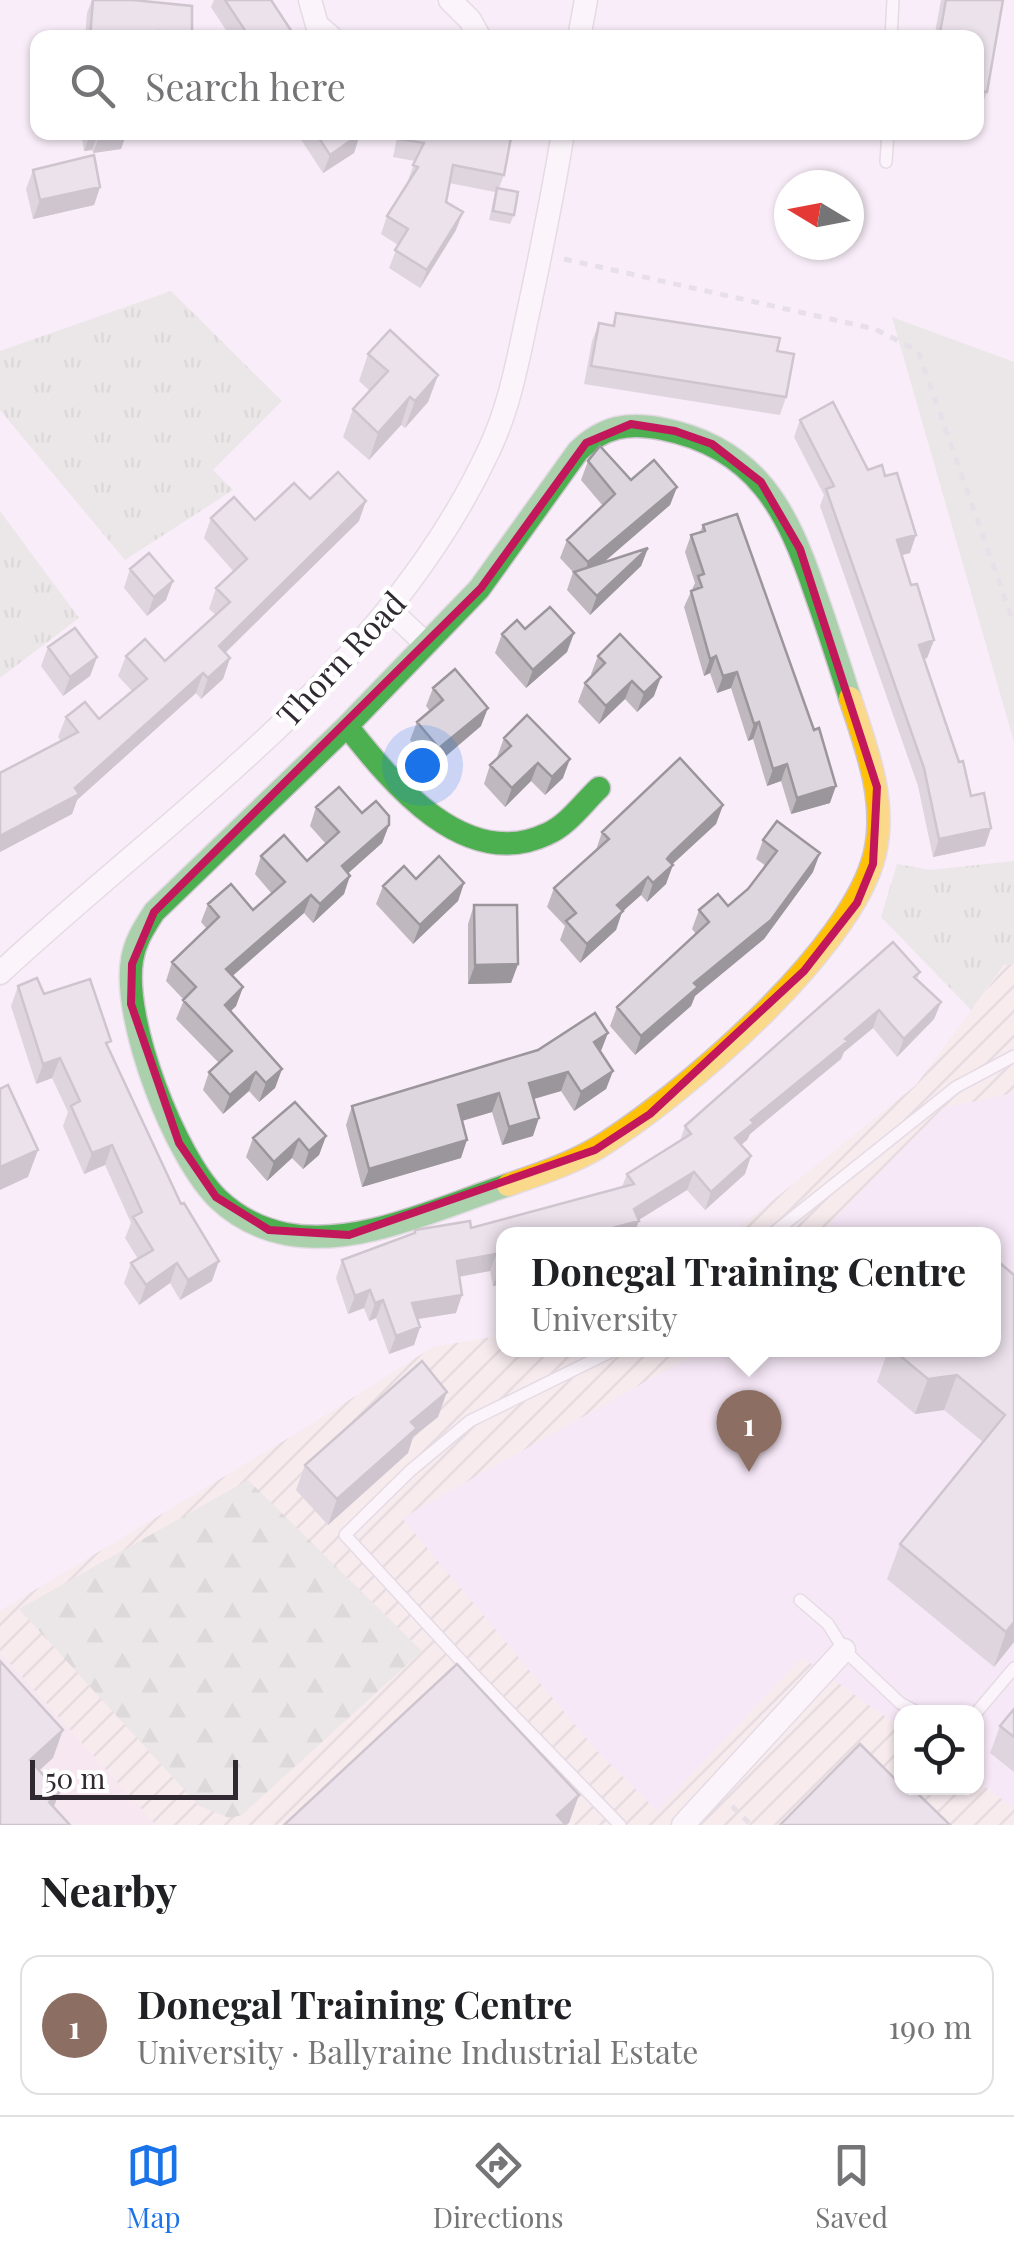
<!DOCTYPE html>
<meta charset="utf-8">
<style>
body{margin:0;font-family:"Playfair Display",serif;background:#f2f2f2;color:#202124}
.controls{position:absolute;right:30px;bottom:30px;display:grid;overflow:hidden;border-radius:20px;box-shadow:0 2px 8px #0004}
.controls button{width:90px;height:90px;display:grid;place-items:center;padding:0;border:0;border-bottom:2px solid #e0e0e0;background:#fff;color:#202124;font:50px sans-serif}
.compass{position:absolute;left:774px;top:170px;width:90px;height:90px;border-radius:50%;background:#fff;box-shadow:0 2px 8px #0004;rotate:280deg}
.scale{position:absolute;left:30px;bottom:25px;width:208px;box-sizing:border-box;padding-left:10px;border:5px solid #302931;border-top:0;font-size:28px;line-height:35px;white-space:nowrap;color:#302931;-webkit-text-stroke:8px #fff;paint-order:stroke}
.you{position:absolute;left:422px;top:765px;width:35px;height:35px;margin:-25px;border:8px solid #fff;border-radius:50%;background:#1a73e8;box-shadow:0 0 0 15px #1a73e833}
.badge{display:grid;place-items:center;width:65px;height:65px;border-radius:50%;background:#1a73e8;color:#fff;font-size:32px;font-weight:700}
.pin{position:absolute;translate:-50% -82px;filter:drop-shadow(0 2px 5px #0008)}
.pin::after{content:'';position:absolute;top:52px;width:35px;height:30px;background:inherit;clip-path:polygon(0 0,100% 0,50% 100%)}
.popup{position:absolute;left:496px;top:1227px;width:505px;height:130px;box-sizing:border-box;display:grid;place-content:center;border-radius:20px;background:#fff;filter:drop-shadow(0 2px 8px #0005);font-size:32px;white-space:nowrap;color:#757577}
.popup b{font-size:38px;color:#202124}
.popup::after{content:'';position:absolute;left:50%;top:100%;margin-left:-20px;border:20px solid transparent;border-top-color:#fff}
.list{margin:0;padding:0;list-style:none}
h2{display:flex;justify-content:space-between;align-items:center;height:130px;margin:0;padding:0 40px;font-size:42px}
h2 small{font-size:32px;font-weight:400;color:#757577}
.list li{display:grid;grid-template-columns:65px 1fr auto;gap:30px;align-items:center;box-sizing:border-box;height:140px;margin:0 20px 20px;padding:0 20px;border:2px solid #e0e0e0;border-radius:20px}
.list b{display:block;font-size:38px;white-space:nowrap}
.list p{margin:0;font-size:32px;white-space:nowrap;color:#757577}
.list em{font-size:32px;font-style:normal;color:#757577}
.icon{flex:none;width:55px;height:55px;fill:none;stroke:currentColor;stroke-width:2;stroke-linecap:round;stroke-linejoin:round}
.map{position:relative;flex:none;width:1014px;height:1825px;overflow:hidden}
.search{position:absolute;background:#fff;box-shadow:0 2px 8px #0004;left:30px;right:30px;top:30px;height:110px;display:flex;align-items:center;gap:25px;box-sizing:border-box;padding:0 35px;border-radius:20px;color:#757577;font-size:38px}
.sheet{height:290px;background:#fff}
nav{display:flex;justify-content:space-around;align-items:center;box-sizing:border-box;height:140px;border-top:2px solid #e0e0e0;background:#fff;font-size:28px;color:#757577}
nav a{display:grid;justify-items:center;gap:5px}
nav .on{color:#1a73e8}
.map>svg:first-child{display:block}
.commercial{fill:#f5e1e7}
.industrial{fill:url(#industrial-furrows);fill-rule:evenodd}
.built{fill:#f6e3f7}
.grass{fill:url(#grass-tufts)}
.forest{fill:url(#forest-firs)}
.pitch{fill:#dce0d6}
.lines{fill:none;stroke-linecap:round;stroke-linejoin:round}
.lane-casing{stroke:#cec6ce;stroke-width:14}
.street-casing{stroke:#cec6ce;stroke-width:25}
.fast-casing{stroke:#cec6ce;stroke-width:25}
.slow-casing{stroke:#cec6ce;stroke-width:25}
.path{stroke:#d5d0d6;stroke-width:5;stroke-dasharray:8 8;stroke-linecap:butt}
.lane{stroke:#fefcfe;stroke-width:11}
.street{stroke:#fefcfe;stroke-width:22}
.fast{stroke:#4caf50;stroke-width:22}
.slow{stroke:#ffc107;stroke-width:22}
.wall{fill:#bfb8bf}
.shaded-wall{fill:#9b969b}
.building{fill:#ded6de;stroke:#9b969b;stroke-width:2.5}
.marked{fill:none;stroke:#c2185b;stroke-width:8;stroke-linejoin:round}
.labels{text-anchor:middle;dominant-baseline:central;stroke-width:9;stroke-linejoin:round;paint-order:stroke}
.street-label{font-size:32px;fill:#302931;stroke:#fff}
</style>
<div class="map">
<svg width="1014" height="1825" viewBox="0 0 1014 1825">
<defs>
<pattern id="industrial-furrows" width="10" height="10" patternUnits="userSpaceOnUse" patternTransform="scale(2.5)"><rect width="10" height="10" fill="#f5e8e2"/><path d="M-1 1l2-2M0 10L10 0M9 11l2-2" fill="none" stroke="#d2c7c2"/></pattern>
<pattern id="grass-tufts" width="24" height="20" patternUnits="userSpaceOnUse" patternTransform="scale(2.5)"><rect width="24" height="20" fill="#dce0d6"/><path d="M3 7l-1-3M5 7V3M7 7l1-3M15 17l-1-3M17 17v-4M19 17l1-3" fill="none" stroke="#bdc0b8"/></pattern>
<pattern id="forest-firs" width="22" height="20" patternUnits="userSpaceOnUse" patternTransform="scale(2.5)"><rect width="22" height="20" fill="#dce0d6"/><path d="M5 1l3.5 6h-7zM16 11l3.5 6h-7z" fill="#bdc0b8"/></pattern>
</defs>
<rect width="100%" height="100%" fill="#f8edf8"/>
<path class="commercial" d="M0,1652L156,1825H0Z"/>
<path class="industrial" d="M1014,964V1825H156L0,1652V1611L302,1430L433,1347L504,1335V1350H994V1234H731L916,1085L1005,965ZM902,1712H976V1788H902Z"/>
<path class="built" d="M1014,1093V1808L977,1781L976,1712H902L901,1728L802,1657L657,1811L597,1751L402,1518L702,1350H994V1234H820L943,1108Z"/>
<path class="grass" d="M171,291L282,401L213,470L233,490L125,560L0,410V351Z
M0,511L79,618L0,678Z
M1014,861V964L1004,965L971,1010L881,917L897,864L931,870Z"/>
<path class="forest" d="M248,1480L422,1651L242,1815L229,1818L199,1806L19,1609Z"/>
<path class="pitch" d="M892,317L1014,362V742Z"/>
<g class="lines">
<defs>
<path id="lane" d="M891,38L893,0
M886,162L888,132
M772,1234L956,1087L1014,1056
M614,1350L470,1421L410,1471L345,1535L476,1677L620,1825
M800,1600L828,1624L844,1650L900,1703L917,1712
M976,1713L1014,1668"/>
<path id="street" d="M310,0L317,25L332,38
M450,0L470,20L480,38
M579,38L586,0
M390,610L426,644
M0,973C174,811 386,672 489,450C511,404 519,353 530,304C542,247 554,190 563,132
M683,1825L844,1650"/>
<path id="fast" d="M347,726L479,589L578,451C604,426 628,422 663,429C757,448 788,511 816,595C828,629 839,663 850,698
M508,1185C440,1207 358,1248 286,1234C261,1229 237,1217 218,1199C175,1157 122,1021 132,960C135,941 144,928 154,912L347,726C392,783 465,873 547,834C568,825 583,803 599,788"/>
<path id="slow" d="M508,1185C539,1174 571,1164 599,1147C682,1096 853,949 875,853C887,800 866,747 850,698"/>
</defs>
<use href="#lane" class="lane-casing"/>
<use href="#street" class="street-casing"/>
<use href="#fast" class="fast-casing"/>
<use href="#slow" class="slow-casing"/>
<path class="path" d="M564,259L875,329L918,351L1014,624
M732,1806L751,1825"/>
<use href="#lane" class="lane"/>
<use href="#street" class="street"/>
<use href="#fast" class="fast"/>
<use href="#slow" class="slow"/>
</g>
<path class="wall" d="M92,0H133L190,38H85L87,13Z
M214,0H271L296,38H231L211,7Z
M941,0H1003L987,92L976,119V38H934Z
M81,132H127L121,149L93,153L92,150L84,151Z
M296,132H359L360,134L354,153L323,173Z
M398,132H512L504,175L499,188L514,215L510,224L489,220L495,192L449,183L446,202L456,230L420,288L389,268L398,245L381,234L387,216L407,183L415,161L393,157Z
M33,170L100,187L94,205L33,219L26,189Z
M616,313L777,351L786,397L780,415L584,384L592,341L599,323L612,326Z
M368,354L438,375L428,402L405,428L401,425L369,460L343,437L353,409L370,391L359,381Z
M800,420L910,553L902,555L911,585L934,640L927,658L924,659L971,796L991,828L985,846L933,857L918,786L820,506L824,495L794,437Z
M588,461L631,480L677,487L670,505L604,562L648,548L641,566L590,615L567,590L573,572L560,558L567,540L603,506L581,480Z
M310,499L359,521L225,652L230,658L223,679L201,699L196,693L77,800L72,814L0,852V773L61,741L58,737L66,717L99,719L132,691L118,676L126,656L165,661L216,615L209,609L216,588L234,572L204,538L211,518L255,520Z
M703,525L830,803L791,814L781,781L767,786L753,739L748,741L731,688L717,693L710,673L704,676L684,607L695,583L685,552L691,535L700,532Z
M130,569L166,600L147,616L124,588Z
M574,633L567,652L526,688L495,653L502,634Z
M48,647L97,657L90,676L63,696L41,666Z
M598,656L654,696L637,712L625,699L599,724L578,702L585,683L592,676L591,674Z
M433,688L481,726L433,767L410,740L417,722L430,711L426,706Z
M504,738L563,778L545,795L531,781L505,807L484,784L490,765L498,758L497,757Z
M723,805L716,824L672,864L666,884L647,902L641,895L622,912L616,930L580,963L560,940L565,926L547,907L554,888L596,850L602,832Z
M316,807L362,813L389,825L382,843L348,873L344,894L313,923L304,913L232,976L243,987L236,1006L231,1011L282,1069L275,1088L259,1102L249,1091L223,1114L203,1090L209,1072L219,1063L176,1019L184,1000L166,981L172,962L207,929L201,922L208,904L253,910L272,894L255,874L261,856L307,861L326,844L310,826Z
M763,840L813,872L764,939L695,996L691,1006L635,1055L610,1026L617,1007L696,934L692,929L699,910L728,906L748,889L766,866L756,859Z
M416,879L464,883L458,901L413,944L376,904L383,886Z
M474,905L518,964L511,983L468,984V924Z
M920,972L917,979L941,1002L934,1019L897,1057L873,1028L844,1052L841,1059L750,1134L747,1140L741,1145L745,1174L705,1210L687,1190L639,1220L634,1234H504V1284L493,1286L490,1271L459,1277L456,1313L417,1319L420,1327L414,1345L389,1354L376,1318L369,1321L364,1308L348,1314L336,1278L342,1260L413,1234L415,1230L471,1228L622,1187L627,1174L680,1141L685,1126Z
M18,986L44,994L108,1048L212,1281L180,1300L170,1283L139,1305L124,1283L131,1263L138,1259L125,1238L131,1223L105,1165L84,1174L63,1126L68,1112L52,1078L36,1084L11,1006Z
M601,1052L613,1071L606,1089L574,1111L561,1091L534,1099L533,1136L502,1145L492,1112L462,1121L461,1158L362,1187L346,1125L352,1106Z
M326,1136L319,1155L303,1169L292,1158L267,1181L246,1157L253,1138Z
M1014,1275V1642L994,1667L887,1579L900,1544L983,1442L944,1410L915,1414L877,1382L888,1350H994Z
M438,1417L413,1437L408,1453L328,1525L296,1490L305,1465Z
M1014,1709V1772L990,1753L1000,1726Z"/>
<path class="shaded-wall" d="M158,31L192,32L190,38H120L122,32Z
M91,132H99L92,150L84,151Z
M111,132H127L121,149L93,153L100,134Z
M360,134L354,153L323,173L330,155Z
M100,187L94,205L33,219L40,200Z
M463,212L456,230L420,288L427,270Z
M438,375L428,402L405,428L415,401Z
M410,397L401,425L369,460L378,433Z
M677,487L670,505L582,581L588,562Z
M366,501L359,521L212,666L219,646Z
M916,535L910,553L891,558L897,540Z
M648,548L641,566L590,615L597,596Z
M173,581L166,600L147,616L154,597Z
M574,633L567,652L526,688L533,670Z
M934,640L927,658L912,663L919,645Z
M716,656L710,673L704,676L710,659Z
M97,657L90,676L63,696L70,677Z
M230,658L223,679L201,699L208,678Z
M737,672L731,688L717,693L723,676Z
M203,673L196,693L77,800L72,814L0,852V836L75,788Z
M661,677L654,696L637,712L644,693Z
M632,681L625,699L599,724L606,706Z
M488,708L481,726L433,767L439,748Z
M759,722L753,739L748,741L754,724Z
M570,759L563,778L545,795L552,777Z
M538,763L531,781L505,807L512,788Z
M787,764L781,781L767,786L773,769Z
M836,786L830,803L791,814L797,798Z
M723,805L716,824L664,872L673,865L666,884L647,902L653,883L671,854Z
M389,825L382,843L335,885L342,866Z
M991,828L985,846L933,857L939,839Z
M820,853L813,872L764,939L695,996L691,1006L635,1055L641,1036Z
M350,876L344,894L313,923L320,904Z
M648,877L641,895L622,912L616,930L580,963L587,944L617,905Z
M464,883L458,901L413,944L420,925Z
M311,895L304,913L219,988L226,969Z
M518,964L511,983L468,984L475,965Z
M243,987L236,1006L218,1023L225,1005Z
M941,1002L934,1019L897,1057L904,1039Z
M879,1010L873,1028L844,1052L841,1059L750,1134L747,1140L728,1156L735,1138L751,1120Z
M608,1033L601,1051L594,1042Z
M60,1058L52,1078L36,1084L43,1064Z
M282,1069L275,1088L259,1102L266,1083Z
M613,1071L606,1089L574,1111L581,1092Z
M256,1072L249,1091L223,1114L230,1095Z
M568,1072L561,1091L523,1102L529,1083Z
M499,1093L492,1112L451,1124L458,1105Z
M539,1118L533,1136L502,1145L509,1127Z
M326,1136L319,1155L303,1169L309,1151Z
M299,1139L292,1158L267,1181L274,1162Z
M467,1140L461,1158L362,1187L369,1169Z
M112,1145L105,1165L84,1174L92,1153Z
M38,1150L28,1177L0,1190V1167Z
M751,1156L745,1174L705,1210L711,1192Z
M694,1172L687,1190L635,1222L639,1221L634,1234H590Z
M496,1254L490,1271L450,1278L457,1261Z
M219,1261L212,1281L180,1300L188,1280Z
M177,1263L170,1283L139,1305L146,1285Z
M504,1268V1284L493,1286L500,1269Z
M370,1290L364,1308L348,1314L355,1296Z
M462,1295L456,1313L405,1321L412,1303Z
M383,1300L376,1318L369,1321L375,1303Z
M420,1327L414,1345L389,1354L396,1336Z
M957,1375L944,1410L915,1414L928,1379Z
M447,1392L438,1417L413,1437L408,1453L328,1525L337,1499L411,1422Z
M1014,1622V1642L994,1667L1006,1632Z
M63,1730L53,1758L20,1788L30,1760Z
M59,1793L49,1820V1802Z
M579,1795L569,1823L566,1825L557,1815Z"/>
<path class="building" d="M93,0H133L192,6V32L158,31L157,35L122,32L121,38H90Z
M225,0H271L296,38H250Z
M946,0H1003L987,92L976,90V38H939Z
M315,132H359L360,134L330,155Z
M401,132H512L504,175L453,165L446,202L463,212L427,270L395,250L408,229L387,216L418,167L413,165L424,143L400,139Z
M94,155L100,187L40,200L33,170Z
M497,188L518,192L514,215L493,211Z
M616,313L780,338L777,351L794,354L786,397L591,366L599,323L614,326Z
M390,330L438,375L415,401L410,397L378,433L353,409L388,371L368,354Z
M833,402L868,470L882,465L885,476L897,473L916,535L897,540L911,585L917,584L934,640L919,645L959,762L963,761L971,796L984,793L991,828L939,839L924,768L826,489L834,486L800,420Z
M600,446L631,480L654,460L677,487L588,562L567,540L615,494L588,461Z
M338,472L366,501L219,646L230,658L208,678L203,673L75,788L79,794L0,836V773L78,732L66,717L85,702L99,719L147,679L126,656L145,639L165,661L230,602L216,588L247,559L211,518L234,497L255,520L294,483L310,499Z
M737,514L814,730L819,728L836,786L797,798L787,764L773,769L759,722L754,724L737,672L723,676L716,656L710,659L691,591L702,587L698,576L704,574L691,535L705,531L703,525Z
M648,548L597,596L574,572Z
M149,553L173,581L154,597L130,569Z
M550,607L574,633L533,670L502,634L517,620L525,629Z
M75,628L97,657L70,677L48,647Z
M620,634L661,677L644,693L632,681L606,706L585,683L605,663L598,656Z
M455,669L488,708L439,748L417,722L443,700L433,688Z
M527,715L570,759L552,777L538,763L512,788L490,765L511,746L504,738Z
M680,758L723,805L671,854L667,859L673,865L653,883L648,877L617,905L623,911L587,944L566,921L576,913L554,888L609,839L602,832Z
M339,787L362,813L376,801L389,816V825L342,866L350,876L320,904L311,895L226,969L243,987L225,1005L282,1069L266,1083L256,1072L230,1095L209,1072L232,1051L183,1000L196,987L172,962L219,917L208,904L231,884L253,910L285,882L261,856L284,835L307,861L339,832L316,807Z
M777,821L820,853L771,920L694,983L698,987L641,1036L617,1007L709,922L699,910L718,894L728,906L748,889L777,851L763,840Z
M439,856L464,883L420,925L383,886L404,866L416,879Z
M474,905H517L518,964L475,965Z
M893,942L920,972L914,977L941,1002L904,1039L879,1010L845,1039L848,1041L751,1120L754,1123L735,1138L751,1156L711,1192L694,1172L634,1209L639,1221L590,1234H504V1268L500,1269L496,1254L457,1261L462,1295L412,1303L420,1327L396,1336L383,1300L375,1303L370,1290L355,1296L342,1260L415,1233V1230L470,1221L471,1228L634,1184L627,1174L691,1134L685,1126Z
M37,978L44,994L90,979L111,1041L106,1043L181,1204L184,1203L219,1261L188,1280L177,1263L146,1285L131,1263L153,1250L133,1217L142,1212L112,1145L92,1153L71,1106L80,1101L60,1058L43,1064L18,986Z
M595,1013L608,1033L594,1042L613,1071L581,1092L568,1072L529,1083L539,1118L509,1127L499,1093L458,1105L467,1140L369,1169L352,1106L538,1050Z
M8,1085L38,1150L0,1167V1089Z
M295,1102L326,1136L309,1151L299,1139L274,1162L253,1138Z
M994,1258L1014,1275V1622L1006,1632L900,1544L1005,1415L957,1375L928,1379L893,1350H994Z
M422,1361L447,1392L411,1422L417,1428L337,1499L305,1465Z
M0,1661L63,1730L30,1760L59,1793L49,1802L70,1825H0Z
M457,1664L579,1795L557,1815L566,1825H284Z
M1014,1709V1737L1000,1726Z
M860,1744L898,1782L902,1778V1788H912L950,1825H780Z"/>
<path d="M0 0H1014V1825H0ZM631,424L675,431L712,444L761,482L800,549L877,787L873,864L857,903L804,971L650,1114L595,1150L349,1235L269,1230L216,1197L179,1143L131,1004L132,964L154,912L481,588L586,443Z" fill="#f8edf8" fill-opacity=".55" fill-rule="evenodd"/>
<path class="marked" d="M631,424L675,431L712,444L761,482L800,549L877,787L873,864L857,903L804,971L650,1114L595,1150L349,1235L269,1230L216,1197L179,1143L131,1004L132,964L154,912L481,588L586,443Z"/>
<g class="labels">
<g class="street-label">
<text transform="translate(340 658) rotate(-47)">Thorn Road</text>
</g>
</g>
</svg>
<div class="controls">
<button><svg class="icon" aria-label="locate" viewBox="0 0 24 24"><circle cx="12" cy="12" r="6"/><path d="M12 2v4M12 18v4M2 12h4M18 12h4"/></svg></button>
</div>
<svg class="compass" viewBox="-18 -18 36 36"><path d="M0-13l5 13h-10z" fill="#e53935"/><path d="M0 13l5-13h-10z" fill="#757577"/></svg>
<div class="scale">50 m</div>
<div class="you"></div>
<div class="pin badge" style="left:749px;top:1472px;background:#8d6e63">1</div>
<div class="popup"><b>Donegal Training Centre</b>University</div>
<div class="search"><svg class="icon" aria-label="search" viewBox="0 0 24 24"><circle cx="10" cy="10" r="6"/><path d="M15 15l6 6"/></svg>Search here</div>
</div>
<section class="sheet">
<h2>Nearby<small></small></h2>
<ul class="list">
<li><span class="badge" style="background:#8d6e63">1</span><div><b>Donegal Training Centre</b><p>University · Ballyraine Industrial Estate</p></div><em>190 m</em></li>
</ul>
</section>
<nav>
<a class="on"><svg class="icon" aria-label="map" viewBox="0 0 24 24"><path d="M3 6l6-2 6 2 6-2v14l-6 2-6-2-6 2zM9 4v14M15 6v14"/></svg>Map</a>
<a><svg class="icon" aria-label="directions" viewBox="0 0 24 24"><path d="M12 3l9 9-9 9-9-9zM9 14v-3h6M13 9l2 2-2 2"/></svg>Directions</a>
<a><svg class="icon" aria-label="saved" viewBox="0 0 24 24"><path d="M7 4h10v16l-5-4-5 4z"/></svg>Saved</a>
</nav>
